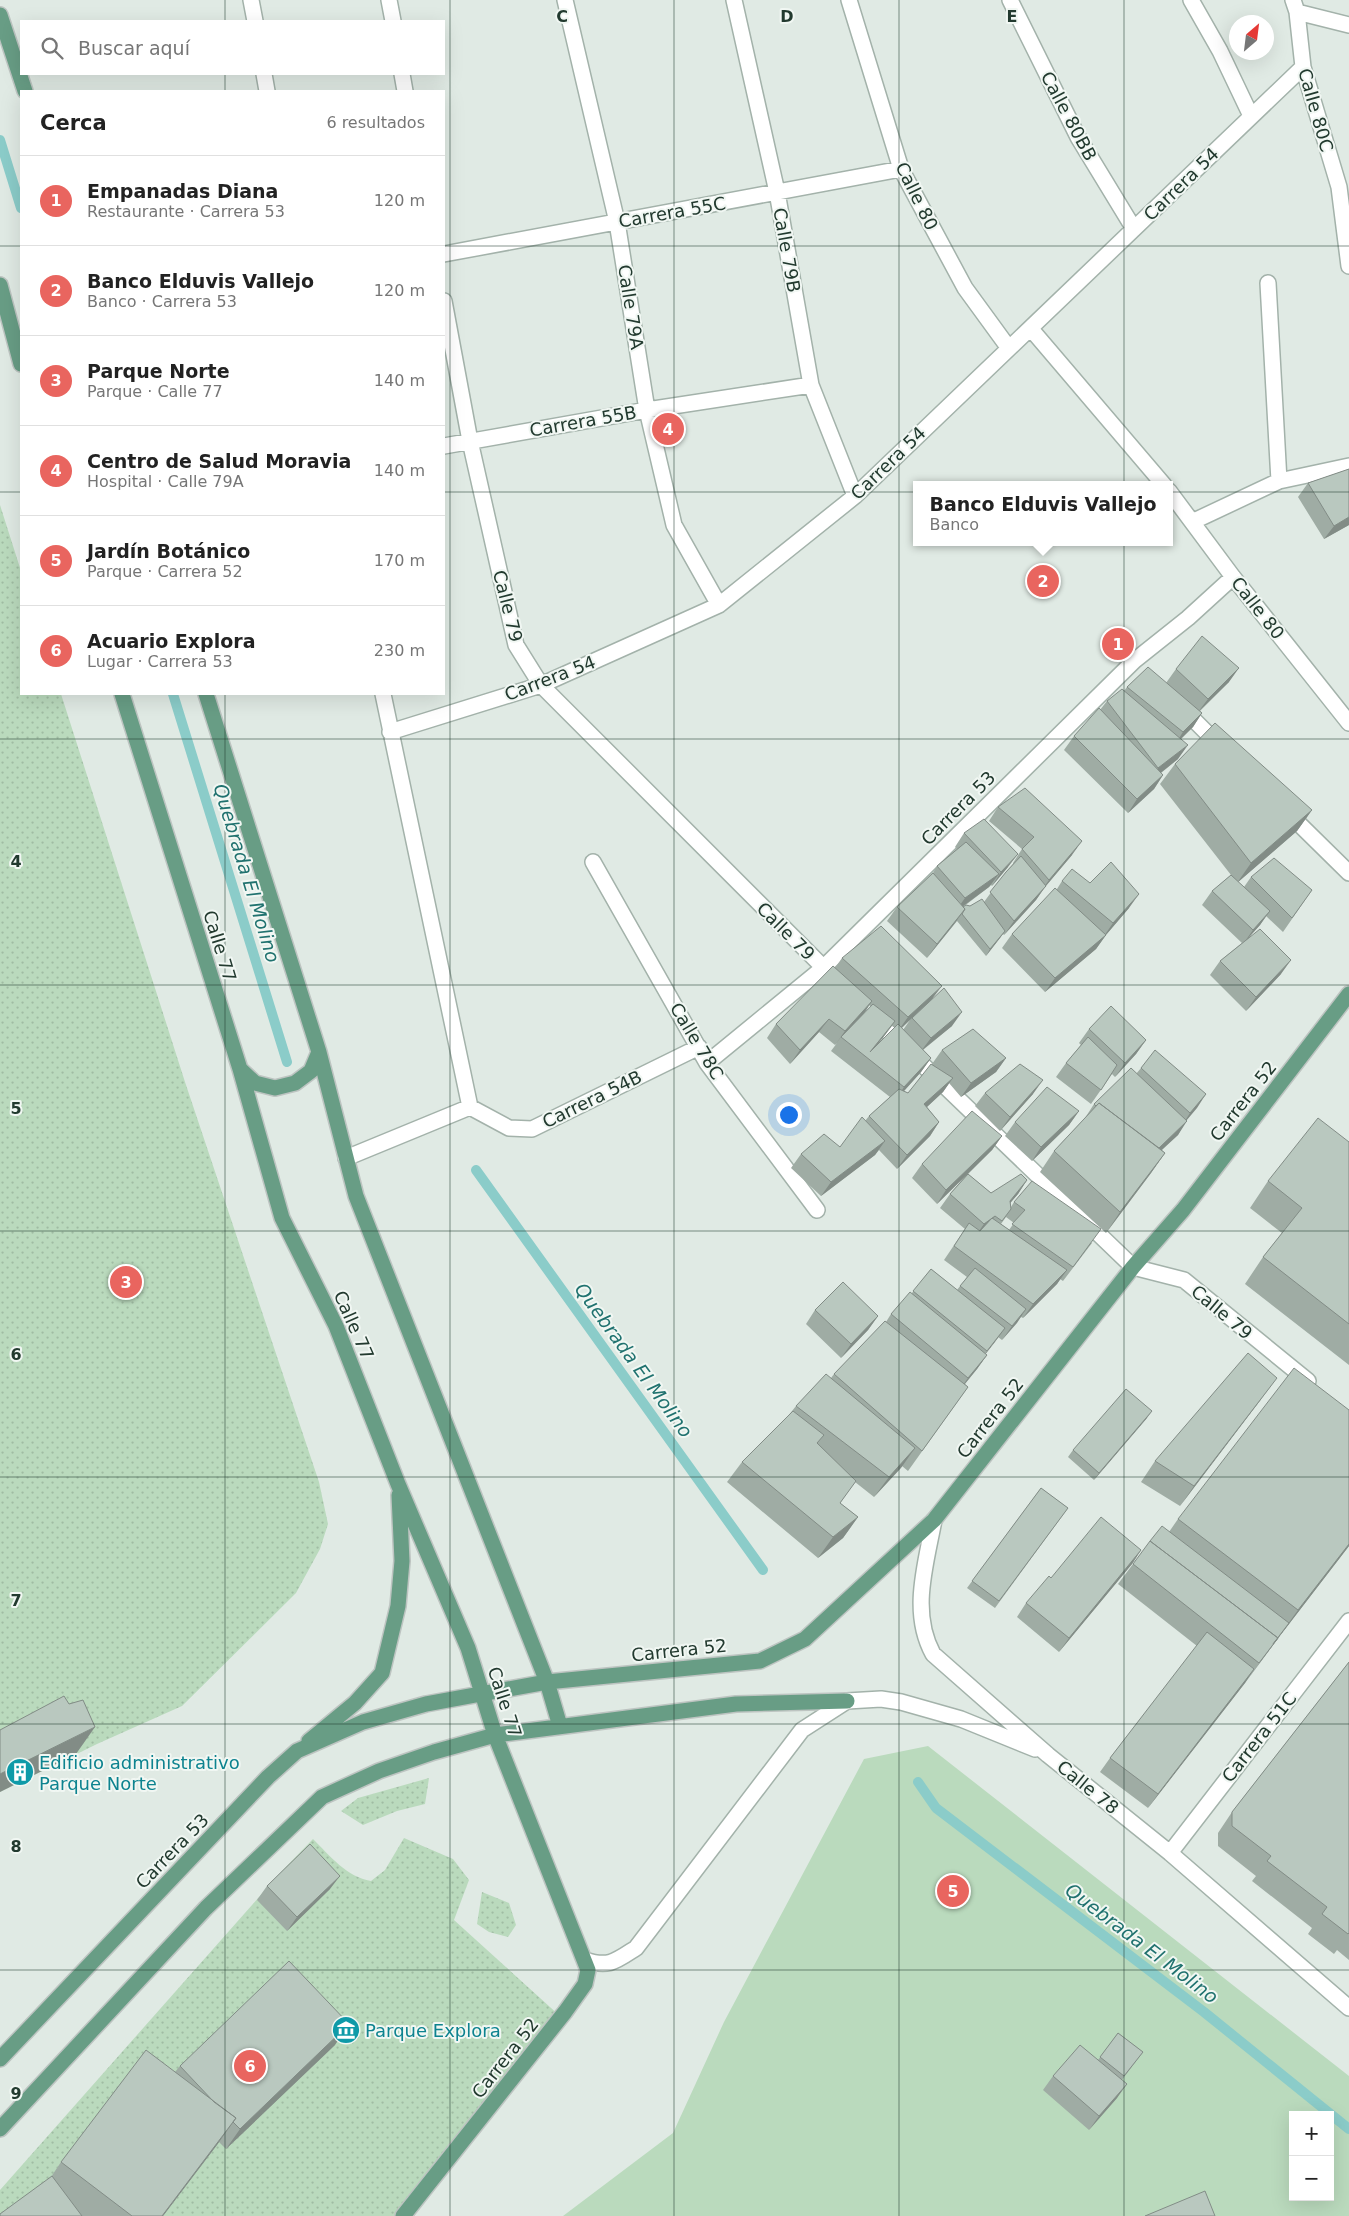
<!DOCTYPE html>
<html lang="es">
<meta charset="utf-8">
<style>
body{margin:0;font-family:"DejaVu Sans",sans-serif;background:#f6f6f6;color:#222}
.controls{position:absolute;right:15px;bottom:15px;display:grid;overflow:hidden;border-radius:0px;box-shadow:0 5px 20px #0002}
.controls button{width:45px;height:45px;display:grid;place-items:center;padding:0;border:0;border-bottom:1px solid #e0e0e0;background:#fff;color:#222;font:25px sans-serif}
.compass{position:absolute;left:1229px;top:15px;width:45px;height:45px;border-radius:50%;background:#fff;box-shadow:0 5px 20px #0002;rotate:28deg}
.you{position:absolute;left:788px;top:1114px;width:18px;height:18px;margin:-12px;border:4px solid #fff;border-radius:50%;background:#1a73e8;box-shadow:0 0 0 8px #1a73e833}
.badge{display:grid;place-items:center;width:32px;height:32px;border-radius:50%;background:#e9655f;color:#fff;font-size:16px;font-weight:700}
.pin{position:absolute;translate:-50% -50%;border:2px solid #fff;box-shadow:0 1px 5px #0006}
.popup{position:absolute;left:913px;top:481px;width:260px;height:65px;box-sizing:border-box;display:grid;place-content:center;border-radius:0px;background:#fff;filter:drop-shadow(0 1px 4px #0005);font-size:16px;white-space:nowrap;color:#767676}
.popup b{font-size:19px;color:#222}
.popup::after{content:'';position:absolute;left:50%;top:100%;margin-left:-10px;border:10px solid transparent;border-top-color:#fff}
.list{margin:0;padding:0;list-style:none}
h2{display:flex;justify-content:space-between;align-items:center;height:65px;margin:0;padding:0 20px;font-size:21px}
h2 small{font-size:16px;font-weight:400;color:#767676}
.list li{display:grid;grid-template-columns:32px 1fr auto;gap:15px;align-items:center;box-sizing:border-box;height:90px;padding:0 20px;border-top:1px solid #e0e0e0}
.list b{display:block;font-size:19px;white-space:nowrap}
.list p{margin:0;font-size:16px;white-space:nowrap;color:#767676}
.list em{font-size:16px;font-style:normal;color:#767676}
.icon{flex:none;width:28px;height:28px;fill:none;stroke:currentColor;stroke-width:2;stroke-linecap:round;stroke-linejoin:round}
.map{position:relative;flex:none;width:1349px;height:2216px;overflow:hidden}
.search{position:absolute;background:#fff;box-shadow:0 5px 20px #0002;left:20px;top:20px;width:425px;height:55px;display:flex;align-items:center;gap:12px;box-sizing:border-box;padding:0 18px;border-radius:0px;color:#767676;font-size:19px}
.panel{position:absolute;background:#fff;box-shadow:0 5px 20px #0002;left:20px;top:90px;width:425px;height:605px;border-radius:0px}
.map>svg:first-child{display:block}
.grass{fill:url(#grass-dots)}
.garden{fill:#badabd;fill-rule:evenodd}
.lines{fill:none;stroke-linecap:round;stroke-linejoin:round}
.stream{stroke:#8bccc9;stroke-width:10}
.minor-casing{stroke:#a3b2aa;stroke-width:18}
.major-casing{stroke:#bdc4c1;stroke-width:18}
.minor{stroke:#fff;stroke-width:15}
.major{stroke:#689d85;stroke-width:15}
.wall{fill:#9faca4;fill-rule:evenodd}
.shaded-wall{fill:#828c86}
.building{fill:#b9c8bf;stroke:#828c86}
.grid{fill:none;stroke:#223a2f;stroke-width:1;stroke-opacity:0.55}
.labels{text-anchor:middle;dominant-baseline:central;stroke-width:4;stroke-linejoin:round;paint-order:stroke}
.street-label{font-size:18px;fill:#223a2f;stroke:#f1f7f3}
.culture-label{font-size:18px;fill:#0d838f;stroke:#f1f7f3;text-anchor:start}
.water-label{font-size:19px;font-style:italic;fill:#20726f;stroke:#f1f7f3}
.grid-label{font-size:16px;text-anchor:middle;font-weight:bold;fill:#223a2f;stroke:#f1f7f3;stroke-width:4;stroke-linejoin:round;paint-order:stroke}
</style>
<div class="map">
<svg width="1349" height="2216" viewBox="0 0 1349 2216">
<defs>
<pattern id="grass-dots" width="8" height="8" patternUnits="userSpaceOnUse" patternTransform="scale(1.25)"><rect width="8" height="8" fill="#badabd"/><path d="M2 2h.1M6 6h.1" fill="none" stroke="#a0bca3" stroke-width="1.8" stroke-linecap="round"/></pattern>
</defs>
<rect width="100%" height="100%" fill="#e0eae4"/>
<path class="grass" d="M0,505L21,571V694H61L185,1082L319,1482L328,1524L320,1549L296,1593L182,1706L97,1744L0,1792Z
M429,1778L425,1804L397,1811L363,1825L341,1811L358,1798Z
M404,1838L453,1859L469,1880L454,1920L561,2017L404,2216H0V2190L282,1871L313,1839C330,1856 347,1877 371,1881L385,1870Z
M482,1892L509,1903L516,1925L508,1937L489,1932L477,1924Z"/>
<path class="garden" d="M928,1746L1349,2076V2216H563L673,2133L724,2022L864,1759ZM1293,2115H1330V2197H1293Z"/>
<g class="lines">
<path class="stream" d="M0,140L21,208
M173,694L287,1062
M476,1170L763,1570
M918,1782L936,1808L1204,2012L1349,2129"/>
<defs>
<path id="minor" d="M251,0L255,21
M389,0L393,21
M565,0L617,222L647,410L674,525L719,605
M734,0L777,192L811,385L855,496
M849,0L901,169L965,288L1008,347
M1010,0L1078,137L1134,229
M1191,0L1220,51L1251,116
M1293,0L1297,12L1303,67L1339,187L1349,266
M1297,12L1349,25
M264,74L267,91
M402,74L405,91
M444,254L901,169
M1268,283L1279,481
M444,301L470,441L516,645L541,685L842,986
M1031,329L1164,485
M444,446L647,410L811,385
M1169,491L1233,577L1349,723
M1194,521L1279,481L1349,466
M383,694L470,1107
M1181,707L1220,746
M390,732L541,685L719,605L855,496L1303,67
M1286,811L1349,873
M593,862L707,1063L817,1210
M874,1018L1133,1267L1184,1280L1308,1381
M707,1063L823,968L1134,661L1188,618L1233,577
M470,1107L509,1128L532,1129L699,1047
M346,1158L470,1107
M934,1520C926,1564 910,1612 933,1654L1048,1755L1170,1853L1349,2008
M1170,1853L1349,1621
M585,1960C609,1968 616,1961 636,1948L802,1730L847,1701L881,1699L901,1702L961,1719L1035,1749"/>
<path id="major" d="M0,15L25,91
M0,285L21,364
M122,694L240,1069L282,1218L336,1326L398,1484L468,1648L495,1735L588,1970L585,1984L565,2012L403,2216
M206,694L319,1052L356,1196L547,1682L560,1726
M240,1069L255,1083L275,1088L295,1083L311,1071L319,1052
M309,1741L355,1703L382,1673L398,1606L402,1561L399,1495
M0,2059L268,1777L297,1751L363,1722L426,1704L547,1682L760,1661L805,1639L934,1520L1133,1267L1183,1210L1349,994
M0,2129L206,1908L322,1797L379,1771L434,1752L495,1735L736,1704L847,1701"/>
</defs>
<use href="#minor" class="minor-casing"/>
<use href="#major" class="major-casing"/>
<use href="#minor" class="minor"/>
<use href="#major" class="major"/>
</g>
<path class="wall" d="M1349,469V525L1324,539L1298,497L1308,483Z
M1176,669L1229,682L1200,711L1202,713L1193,727L1180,739L1178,759L1161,773L1163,775L1154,789L1128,813L1064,750L1074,736L1100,710L1107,701L1124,691L1127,687L1166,683Z
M1175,764L1312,810L1297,831L1238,882L1244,887L1251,877L1312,890L1283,932L1266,916L1260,925L1249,937L1281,974L1246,1011L1210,975L1220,961L1242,943L1202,905L1212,891L1231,875L1160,784Z
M998,807L1072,855L1045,887L1036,900L1004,935L1003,934L986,956L957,921L927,958L887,921L897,907L933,873L937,866L957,849L955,847L964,833L1008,867L992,886L991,885L989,887L963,907L970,906L984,902L1006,872L1013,864V863L1022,849L989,821Z
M1062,881L1090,883L1129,908L1106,935L1096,949L1045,992L1002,948L1012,934L1057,889Z
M842,958L933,998L952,1026L923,1050L931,1058L921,1072L904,1091L908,1093L932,1064L942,1050L1006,1058L996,1072L961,1097L949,1083L943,1092L927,1107L939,1122L930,1136L897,1169L879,1150L875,1155L821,1196L791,1168L801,1154L840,1147L865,1121L869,1116L890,1097L831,1051L837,1043L835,1045L819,1032L790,1064L767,1038L776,1024L835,968ZM869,1005L871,1007L863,1015ZM910,1020L903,1030L902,1028ZM892,1026L895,1028L877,1045L885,1035Z
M1089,1029L1146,1040L1136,1054L1115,1077L1112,1074L1091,1104L1056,1077L1066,1063L1081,1045L1079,1043Z
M1141,1068L1206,1094L1186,1120L1178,1135L1162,1150L1165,1153L1151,1173L1106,1233L1040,1172L1054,1151L1085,1118L1094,1104L1136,1074Z
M985,1093L1033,1094L1000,1131L975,1106Z
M1079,1111L1069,1125L1032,1161L1005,1136L1015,1122Z
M1002,1136L992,1150L968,1174L991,1193L1027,1180L1018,1194L1010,1203L1011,1207L1014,1202L1092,1243L1063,1281L1060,1279L1057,1284L1023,1318L1021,1317L1002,1340L998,1337L985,1354L987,1355L977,1369L965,1384L968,1387L908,1471L902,1466L874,1497L855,1482L840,1503L858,1517L843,1538L818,1558L727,1482L742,1462L788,1416L796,1406L831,1378L834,1374L886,1322L891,1314L912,1293L931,1269L957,1290L967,1277L944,1260L965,1229L940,1208L950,1194L966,1175L937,1204L912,1178L922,1164ZM1006,1217L1014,1223L1009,1230L1001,1224Z
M1349,1142V1365L1245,1284L1263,1257L1282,1233L1250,1208L1268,1181Z
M815,1310L878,1316L868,1330L841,1358L806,1324Z
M1262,1398L1180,1506L1141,1482L1155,1461Z
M1349,1410V1546L1279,1637L1245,1683L1148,1808L1100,1772L1110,1758L1197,1646L1118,1584L1133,1564L1169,1532L1178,1519Z
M1147,1418L1094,1480L1068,1457L1073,1450Z
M1041,1488L1068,1508L995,1608L967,1588Z
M1141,1550L1132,1564L1059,1652L1017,1617L1026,1603L1051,1578Z
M1349,1662V1960L1337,1950L1334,1954L1308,1934L1312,1928L1252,1881L1256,1876L1218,1846V1833L1232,1812Z
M267,1886L330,1889L287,1931L257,1900Z
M1118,2033L1143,2052L1122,2080L1117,2098L1089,2130L1043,2090L1053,2076L1098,2060Z
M335,2045L226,2149L219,2142L163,2216H0L51,2177L61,2162L175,2072L180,2066Z"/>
<path class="shaded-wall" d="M1349,517V525L1324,539L1334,526Z
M1239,668L1229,682L1198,712L1208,699Z
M1202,713L1193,727L1174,746L1183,732Z
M1188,745L1178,759L1149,782L1158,768Z
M1163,775L1154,789L1128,813L1137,799Z
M1312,810L1297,831L1237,883L1251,863Z
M1082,841L1072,855L1045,887L1036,900L1004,935L1014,921L1041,891L1049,880Z
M1018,854L1008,867L992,886L1001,872Z
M999,874L989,887L955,912L965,898Z
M1139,894L1129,908L1105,936L1106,935L1096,949L1045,992L1055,978L1104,936L1113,923Z
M965,909L955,923L927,958L937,944Z
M1270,911L1260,925L1243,944L1253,930Z
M1005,931L1000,938L986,956L990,949Z
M1291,960L1281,974L1246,1011L1256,997Z
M942,986L932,999L912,1018L898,1031L908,1017Z
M872,1001L863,1015L841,1037L835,1045L845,1031Z
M962,1012L952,1026L921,1051L931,1038Z
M829,1019L819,1032L790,1064L800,1050Z
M895,1021L885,1035L867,1057L870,1052Z
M1146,1040L1136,1054L1115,1077L1125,1063Z
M931,1058L921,1072L895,1101L904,1087Z
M1006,1058L996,1072L961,1097L971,1083Z
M953,1078L943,1092L915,1118L924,1104Z
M1043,1080L1033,1094L1000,1131L1010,1117Z
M1206,1094L1197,1108L1181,1127L1190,1113Z
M1079,1111L1069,1125L1032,1161L1041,1147Z
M1187,1121L1178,1135L1146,1164L1156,1151Z
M939,1122L930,1136L897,1169L907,1155Z
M1002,1136L992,1150L937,1204L946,1190Z
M885,1141L875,1155L821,1196L831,1182Z
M1165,1153L1151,1173L1106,1233L1120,1212Z
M1027,1180L1018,1194L1000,1215L1010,1201Z
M995,1216L985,1230L974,1238L984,1224Z
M1067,1270L1057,1284L1023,1318L1033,1304Z
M1026,1309L1017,1323L1002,1340L1012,1326Z
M878,1316L868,1330L841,1358L851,1344Z
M1005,1328L995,1342L977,1365L987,1351Z
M987,1355L977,1369L958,1392L968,1378Z
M1277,1378L1262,1398L1180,1506L1194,1486Z
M1152,1411L1147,1418L1094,1480L1099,1473Z
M915,1448L901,1468L874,1497L889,1477Z
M858,1517L843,1538L818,1558L833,1537Z
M1349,1544V1546L1279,1637L1245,1683L1298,1610Z
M1141,1550L1132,1564L1059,1652L1069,1638Z
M1254,1669L1245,1683L1148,1808L1158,1794Z
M95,1727L76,1754L0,1792V1774Z
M340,1876L330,1889L287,1931L297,1917Z
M349,2024L335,2045L226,2149L240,2129Z
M1127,2084L1117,2098L1089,2130L1099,2116Z
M236,2118L217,2145L163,2216H162Z"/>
<path class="building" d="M1349,469V517L1334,526L1308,483Z
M1202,636L1239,668L1208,699L1176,669Z
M1148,667L1202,713L1183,732L1127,687Z
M1122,689L1188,745L1158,768L1107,701Z
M1099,708L1163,775L1137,799L1074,736Z
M1215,723L1312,810L1251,863L1175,764Z
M1025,788L1082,841L1049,880L1022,849L1034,837L998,807Z
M984,819L1018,854L1001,872L964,833Z
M966,842L999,874L965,898L937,866Z
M1021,856L1046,886L1014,921L990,892L1006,872Z
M1274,858L1312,890L1292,918L1251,877Z
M1111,862L1139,894L1113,923L1062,881L1072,869L1090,883Z
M933,873L965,909L937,944L897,907Z
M1231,875L1270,911L1253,930L1212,891Z
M1055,888L1106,935L1055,978L1012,934Z
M982,899L1005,931L990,949L962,914L965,909L963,907L966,905L970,906Z
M881,926L942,986L908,1017L842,958Z
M1260,929L1291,960L1256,997L1220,961Z
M833,966L872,1001L845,1031L829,1019L800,1050L776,1024Z
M944,988L962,1012L931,1038L912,1018Z
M873,1004L895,1021L870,1052L898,1024L931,1058L904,1087L841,1037Z
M1111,1006L1146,1040L1125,1063L1089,1029Z
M973,1029L1006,1058L971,1083L942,1050Z
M1088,1037L1117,1065L1101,1090L1066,1063Z
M1155,1050L1206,1094L1190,1113L1141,1068Z
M931,1064L953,1078L924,1104L939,1122L907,1155L869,1116L899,1089L908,1093Z
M1020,1064L1043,1080L1010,1117L985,1093Z
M1131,1068L1187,1121L1159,1148L1099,1103L1096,1106L1094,1104Z
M1047,1087L1079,1111L1041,1147L1015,1122Z
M1099,1103L1165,1153L1120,1212L1054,1151Z
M972,1111L1002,1136L946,1190L922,1164Z
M862,1117L885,1141L831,1182L801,1154L824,1134L840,1147Z
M1318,1118L1349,1142V1324L1263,1257L1302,1208L1268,1181Z
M968,1174L991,1193L1021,1174L1027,1180L1010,1201L1011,1209L1002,1221L995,1216L984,1224L950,1194Z
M1032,1181L1101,1229L1073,1267L1012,1224L1025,1210L1014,1202Z
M992,1218L1067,1270L1033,1304L954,1246L969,1223L980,1231Z
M975,1268L1026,1309L1012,1326L960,1286Z
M931,1269L1005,1328L987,1351L913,1291Z
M843,1282L878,1316L851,1344L815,1310Z
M910,1292L987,1355L968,1378L891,1314Z
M885,1321L968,1387L922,1451L834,1374Z
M1248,1353L1277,1378L1194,1486L1155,1461Z
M1294,1368L1349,1410V1544L1298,1610L1178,1519Z
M826,1374L915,1448L889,1477L796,1406Z
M1126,1389L1152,1411L1099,1473L1073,1450Z
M793,1411L824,1435L817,1443L856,1481L840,1503L858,1517L833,1537L742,1462Z
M1041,1488L1068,1508L999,1601L972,1581Z
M1101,1517L1141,1550L1069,1638L1026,1603L1049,1576L1051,1578Z
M1162,1526L1289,1623L1273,1644L1278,1638L1150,1541Z
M1150,1541L1278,1638L1259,1663L1133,1564Z
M1207,1632L1254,1669L1158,1794L1110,1758Z
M1349,1662V1933L1348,1934L1322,1914L1327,1907L1267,1861L1271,1856L1232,1826V1812Z
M64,1696L69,1704L83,1700L95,1727L0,1774V1730Z
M310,1844L340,1876L297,1917L267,1886Z
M289,1961L349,2024L240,2129L233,2122L236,2118L214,2102L180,2066Z
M1118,2033L1143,2052L1124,2076L1100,2057Z
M1080,2045L1127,2084L1099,2116L1053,2076Z
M146,2050L236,2118L162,2216H132L61,2162Z
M52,2176L82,2216H0V2214Z
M1205,2191L1215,2216H1145Z"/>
<path class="grid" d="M225,0V21M450,0V2216M674,0V2216M899,0V2216M1124,0V2216M225,74V91M0,246H21M444,246H1349M0,492H21M444,492H1349M225,694V2216M0,739H1349M0,985H1349M0,1231H1349M0,1477H1349M0,1724H1349M0,1970H1349"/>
<defs>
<symbol id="building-disc" viewBox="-11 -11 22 22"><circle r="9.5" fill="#0f9aa8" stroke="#f1f7f3"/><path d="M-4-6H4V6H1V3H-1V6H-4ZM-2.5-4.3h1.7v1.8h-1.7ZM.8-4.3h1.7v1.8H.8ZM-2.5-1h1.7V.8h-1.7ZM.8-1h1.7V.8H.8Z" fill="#fff"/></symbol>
<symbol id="museum-disc" viewBox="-11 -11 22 22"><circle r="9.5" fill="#0f9aa8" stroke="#f1f7f3"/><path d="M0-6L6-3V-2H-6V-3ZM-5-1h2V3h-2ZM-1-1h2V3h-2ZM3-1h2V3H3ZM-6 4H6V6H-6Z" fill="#fff"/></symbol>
</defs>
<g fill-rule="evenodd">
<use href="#building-disc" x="4" y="1756" width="32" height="32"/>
<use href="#museum-disc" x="330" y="2014" width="32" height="32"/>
</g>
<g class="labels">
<g class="street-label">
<text transform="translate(1316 110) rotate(74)">Calle 80C</text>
<text transform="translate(1069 116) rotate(62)">Calle 80BB</text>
<text transform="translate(1181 184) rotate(-44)">Carrera 54</text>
<text transform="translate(917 196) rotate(64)">Calle 80</text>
<text transform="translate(672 212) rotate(-10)">Carrera 55C</text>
<text transform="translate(787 250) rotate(80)">Calle 79B</text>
<text transform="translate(631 307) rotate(81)">Calle 79A</text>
<text transform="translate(583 421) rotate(-10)">Carrera 55B</text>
<text transform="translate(888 463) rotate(-44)">Carrera 54</text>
<text transform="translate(508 606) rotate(76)">Calle 79</text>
<text transform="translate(1258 608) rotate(52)">Calle 80</text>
<text transform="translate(550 678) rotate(-21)">Carrera 54</text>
<text transform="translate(958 808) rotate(-45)">Carrera 53</text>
<text transform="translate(786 931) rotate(45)">Calle 79</text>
<text transform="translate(220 946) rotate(73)">Calle 77</text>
<text transform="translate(697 1041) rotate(59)">Calle 78C</text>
<text transform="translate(592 1099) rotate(-26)">Carrera 54B</text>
<text transform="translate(1243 1101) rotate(-52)">Carrera 52</text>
<text transform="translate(1222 1312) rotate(40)">Calle 79</text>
<text transform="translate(354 1325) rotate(66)">Calle 77</text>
<text transform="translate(990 1418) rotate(-52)">Carrera 52</text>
<text transform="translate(679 1650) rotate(-6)">Carrera 52</text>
<text transform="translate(505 1702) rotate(72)">Calle 77</text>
<text transform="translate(1259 1737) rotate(-52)">Carrera 51C</text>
<text transform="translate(1088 1787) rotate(39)">Calle 78</text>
<text transform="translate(172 1851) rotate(-46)">Carrera 53</text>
<text transform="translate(505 2058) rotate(-52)">Carrera 52</text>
</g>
<g class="culture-label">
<text x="39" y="1762">Edificio administrativo<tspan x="39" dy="21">Parque Norte</tspan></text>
<text x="365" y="2030">Parque Explora</text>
</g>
<g class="water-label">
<text transform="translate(247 873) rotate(73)">Quebrada El Molino</text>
<text transform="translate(634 1360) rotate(54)">Quebrada El Molino</text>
<text transform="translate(1142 1943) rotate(37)">Quebrada El Molino</text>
</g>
</g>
<g class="grid-label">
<text x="562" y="22">C</text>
<text x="787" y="22">D</text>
<text x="1012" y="22">E</text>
<text x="16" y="867">4</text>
<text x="16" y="1114">5</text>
<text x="16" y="1360">6</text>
<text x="16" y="1606">7</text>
<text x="16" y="1852">8</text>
<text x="16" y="2099">9</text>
</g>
</svg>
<div class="controls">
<button>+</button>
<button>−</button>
</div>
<svg class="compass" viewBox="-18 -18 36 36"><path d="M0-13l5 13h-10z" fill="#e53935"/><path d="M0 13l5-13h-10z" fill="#767676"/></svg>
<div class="you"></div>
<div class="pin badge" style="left:1118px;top:644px">1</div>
<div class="pin badge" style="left:1043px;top:581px">2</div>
<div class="popup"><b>Banco Elduvis Vallejo</b>Banco</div>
<div class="pin badge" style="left:126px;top:1282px">3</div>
<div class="pin badge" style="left:668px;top:429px">4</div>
<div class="pin badge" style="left:953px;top:1891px">5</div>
<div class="pin badge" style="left:250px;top:2066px">6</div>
<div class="search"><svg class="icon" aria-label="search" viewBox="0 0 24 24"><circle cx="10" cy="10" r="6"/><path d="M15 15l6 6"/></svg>Buscar aquí</div>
<section class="panel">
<h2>Cerca<small>6 resultados</small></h2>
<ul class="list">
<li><span class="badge">1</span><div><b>Empanadas Diana</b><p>Restaurante · Carrera 53</p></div><em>120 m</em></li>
<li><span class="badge">2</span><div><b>Banco Elduvis Vallejo</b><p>Banco · Carrera 53</p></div><em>120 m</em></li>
<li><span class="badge">3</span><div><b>Parque Norte</b><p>Parque · Calle 77</p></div><em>140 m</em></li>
<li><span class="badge">4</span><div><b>Centro de Salud Moravia</b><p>Hospital · Calle 79A</p></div><em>140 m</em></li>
<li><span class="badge">5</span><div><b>Jardín Botánico</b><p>Parque · Carrera 52</p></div><em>170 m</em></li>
<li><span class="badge">6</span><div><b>Acuario Explora</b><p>Lugar · Carrera 53</p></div><em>230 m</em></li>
</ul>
</section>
</div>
